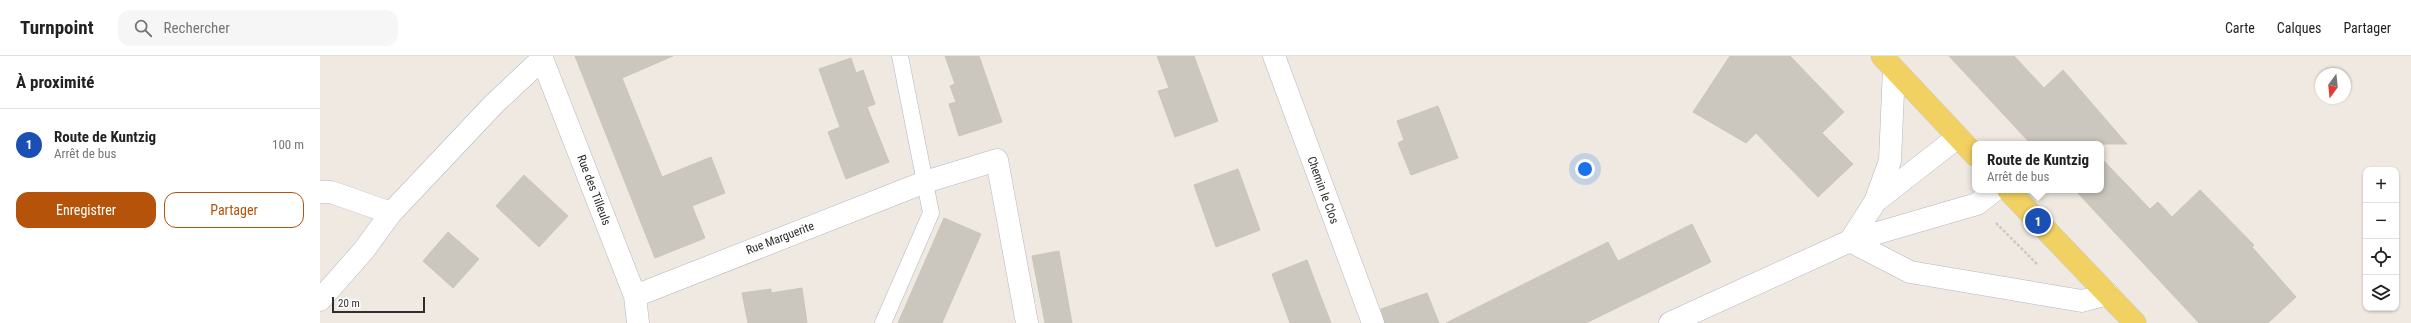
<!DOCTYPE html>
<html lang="fr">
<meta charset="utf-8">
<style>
body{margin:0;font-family:"Roboto Condensed",sans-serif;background:#f6f6f6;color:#222}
.controls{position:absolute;right:12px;bottom:12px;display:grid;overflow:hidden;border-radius:8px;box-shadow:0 1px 3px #0004}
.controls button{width:36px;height:36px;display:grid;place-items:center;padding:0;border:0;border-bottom:1px solid #e0e0e0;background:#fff;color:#222;font:20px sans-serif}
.compass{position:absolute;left:1995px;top:12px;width:36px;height:36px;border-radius:50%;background:#fff;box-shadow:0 1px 3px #0004;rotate:195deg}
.scale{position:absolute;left:12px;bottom:10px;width:93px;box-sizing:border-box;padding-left:4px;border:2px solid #2e2e2e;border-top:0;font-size:11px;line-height:14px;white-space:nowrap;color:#2e2e2e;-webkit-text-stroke:3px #fff;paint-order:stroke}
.you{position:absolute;left:1265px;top:113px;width:14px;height:14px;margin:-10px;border:3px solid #fff;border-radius:50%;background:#1a73e8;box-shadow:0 0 0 6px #1a73e833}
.badge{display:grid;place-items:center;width:26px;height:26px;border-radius:50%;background:#b45309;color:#fff;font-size:13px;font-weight:700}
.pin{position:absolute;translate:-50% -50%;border:2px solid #fff;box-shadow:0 1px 4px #0006}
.popup{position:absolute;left:1652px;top:85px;width:132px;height:52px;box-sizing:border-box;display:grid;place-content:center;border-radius:8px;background:#fff;filter:drop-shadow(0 1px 3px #0005);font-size:13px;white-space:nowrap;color:#767676}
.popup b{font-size:15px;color:#222}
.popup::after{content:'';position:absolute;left:50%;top:100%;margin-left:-8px;border:8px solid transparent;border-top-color:#fff}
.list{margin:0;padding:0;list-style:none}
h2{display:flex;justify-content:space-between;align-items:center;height:52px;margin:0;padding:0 16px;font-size:17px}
h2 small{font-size:13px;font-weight:400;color:#767676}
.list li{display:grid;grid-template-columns:26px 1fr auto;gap:12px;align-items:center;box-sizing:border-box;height:72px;padding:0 16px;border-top:1px solid #e0e0e0}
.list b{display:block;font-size:15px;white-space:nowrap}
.list p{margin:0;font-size:13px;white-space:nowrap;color:#767676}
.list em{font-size:13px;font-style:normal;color:#767676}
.actions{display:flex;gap:8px;padding:12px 16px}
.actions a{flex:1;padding:9px 0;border:1px solid #b45309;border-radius:12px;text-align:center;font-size:14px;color:#b45309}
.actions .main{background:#b45309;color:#fff}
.icon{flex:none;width:22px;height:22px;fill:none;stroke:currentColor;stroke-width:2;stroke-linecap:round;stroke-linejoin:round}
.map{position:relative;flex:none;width:2091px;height:267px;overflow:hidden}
header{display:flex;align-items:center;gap:24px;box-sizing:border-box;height:56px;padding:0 20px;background:#fff;border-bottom:1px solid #e0e0e0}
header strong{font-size:19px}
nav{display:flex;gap:22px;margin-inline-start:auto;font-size:14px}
.search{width:280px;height:36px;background:#f6f6f6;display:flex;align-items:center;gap:10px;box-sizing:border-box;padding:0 14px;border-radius:12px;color:#767676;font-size:15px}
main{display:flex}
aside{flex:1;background:#fff}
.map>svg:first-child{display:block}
.building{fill:#cbc7bf;stroke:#cbc5ba}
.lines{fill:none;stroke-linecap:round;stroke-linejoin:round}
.lane-casing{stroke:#b4b7c1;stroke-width:17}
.street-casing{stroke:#b4b7c1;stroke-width:23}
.secondary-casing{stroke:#b4b7c1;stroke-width:23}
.primary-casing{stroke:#c9c9c9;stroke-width:23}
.path{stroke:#c9c9c9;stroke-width:2.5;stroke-dasharray:3 2;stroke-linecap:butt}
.lane{stroke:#fff;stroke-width:16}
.street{stroke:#fff;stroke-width:22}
.secondary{stroke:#fff;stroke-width:22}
.primary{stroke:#f2d163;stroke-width:22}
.labels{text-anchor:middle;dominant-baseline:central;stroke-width:4;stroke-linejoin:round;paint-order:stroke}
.street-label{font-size:12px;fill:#2e2e2e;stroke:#fff}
</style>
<header>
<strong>Turnpoint</strong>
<div class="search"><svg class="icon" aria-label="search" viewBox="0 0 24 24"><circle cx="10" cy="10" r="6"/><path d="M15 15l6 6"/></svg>Rechercher</div>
<nav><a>Carte</a><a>Calques</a><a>Partager</a></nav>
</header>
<main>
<aside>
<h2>À proximité<small></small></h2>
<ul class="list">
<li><span class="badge" style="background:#1a4fb4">1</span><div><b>Route de Kuntzig</b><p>Arrêt de bus</p></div><em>100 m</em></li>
</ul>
<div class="actions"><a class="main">Enregistrer</a><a>Partager</a></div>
</aside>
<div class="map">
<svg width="2091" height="267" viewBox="0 0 2091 267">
<rect width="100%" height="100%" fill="#efe9e1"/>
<path class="building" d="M255,0H353L302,22L342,121L391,101L405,137L372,150L385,182L335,202Z
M625,0H659L682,66L639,80L629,48L636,46L630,30L635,28Z
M837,0H874L898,65L855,81L838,35L849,32Z
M1410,0H1470L1524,56L1502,77L1533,108L1498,141L1436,77L1426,87L1373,56Z
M1629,0H1694L1724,32L1743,14L1807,88H1711Z
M531,2L536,17L543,14L555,48L547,51L569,106L526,123L508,76L520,71L499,13Z
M1118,50L1138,102L1091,119L1078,87L1084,84L1077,65Z
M1781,102L1830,153L1838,146L1852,161L1880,134L1934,189L1932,191L1976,241L1948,267H1879L1755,134H1781Z
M918,113L940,174L896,191L874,129Z
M204,119L248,160L219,191L176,150Z
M624,162L661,178L622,267H578Z
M1372,168L1391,206L1266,267H1126L1288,186L1298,205Z
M128,176L159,203L133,232L103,205Z
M739,195L752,267H725L712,200Z
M987,204L999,236L1011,267H970L952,218Z
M482,232L487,267H428L422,237L451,233V237Z
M1107,237L1119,267H1065L1061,253Z"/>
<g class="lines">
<defs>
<path id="lane" d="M563,267L611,157L580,0"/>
<path id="street" d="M221,0L315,240L318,267
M954,0L1053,267
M0,136H11L71,157
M1530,185L1590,216L1762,245L1788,238
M315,240L605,126L677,104L707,267
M0,244L44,194L71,157L174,48L222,3"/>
<path id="secondary" d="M1556,145L1638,81
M1530,185L1555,146L1570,105L1574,13
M1350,267L1530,185L1657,148L1675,134"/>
<path id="primary" d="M1562,0L1655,99
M1688,134L1815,267"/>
</defs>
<use href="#lane" class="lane-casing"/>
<use href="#street" class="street-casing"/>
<use href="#secondary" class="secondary-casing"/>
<use href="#primary" class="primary-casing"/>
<path class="path" d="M1676,167L1718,209"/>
<use href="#lane" class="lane"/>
<use href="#street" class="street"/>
<use href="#secondary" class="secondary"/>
<use href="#primary" class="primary"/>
</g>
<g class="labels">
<g class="street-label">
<text transform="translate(274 134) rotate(69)">Rue des Tilleuls</text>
<text transform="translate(1003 134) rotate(70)">Chemin le Clos</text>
<text transform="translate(460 182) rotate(-21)">Rue Marguerite</text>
</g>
</g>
</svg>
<div class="controls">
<button>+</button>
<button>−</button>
<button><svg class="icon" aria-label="locate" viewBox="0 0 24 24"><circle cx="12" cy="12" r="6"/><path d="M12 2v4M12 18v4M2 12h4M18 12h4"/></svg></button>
<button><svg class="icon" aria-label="layers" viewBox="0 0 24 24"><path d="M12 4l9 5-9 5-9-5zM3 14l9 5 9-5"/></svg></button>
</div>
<svg class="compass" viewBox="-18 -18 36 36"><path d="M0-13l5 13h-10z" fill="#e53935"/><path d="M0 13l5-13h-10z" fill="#767676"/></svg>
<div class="scale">20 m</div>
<div class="you"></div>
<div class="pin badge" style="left:1718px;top:165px;background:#1a4fb4">1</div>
<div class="popup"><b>Route de Kuntzig</b>Arrêt de bus</div>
</div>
</main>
